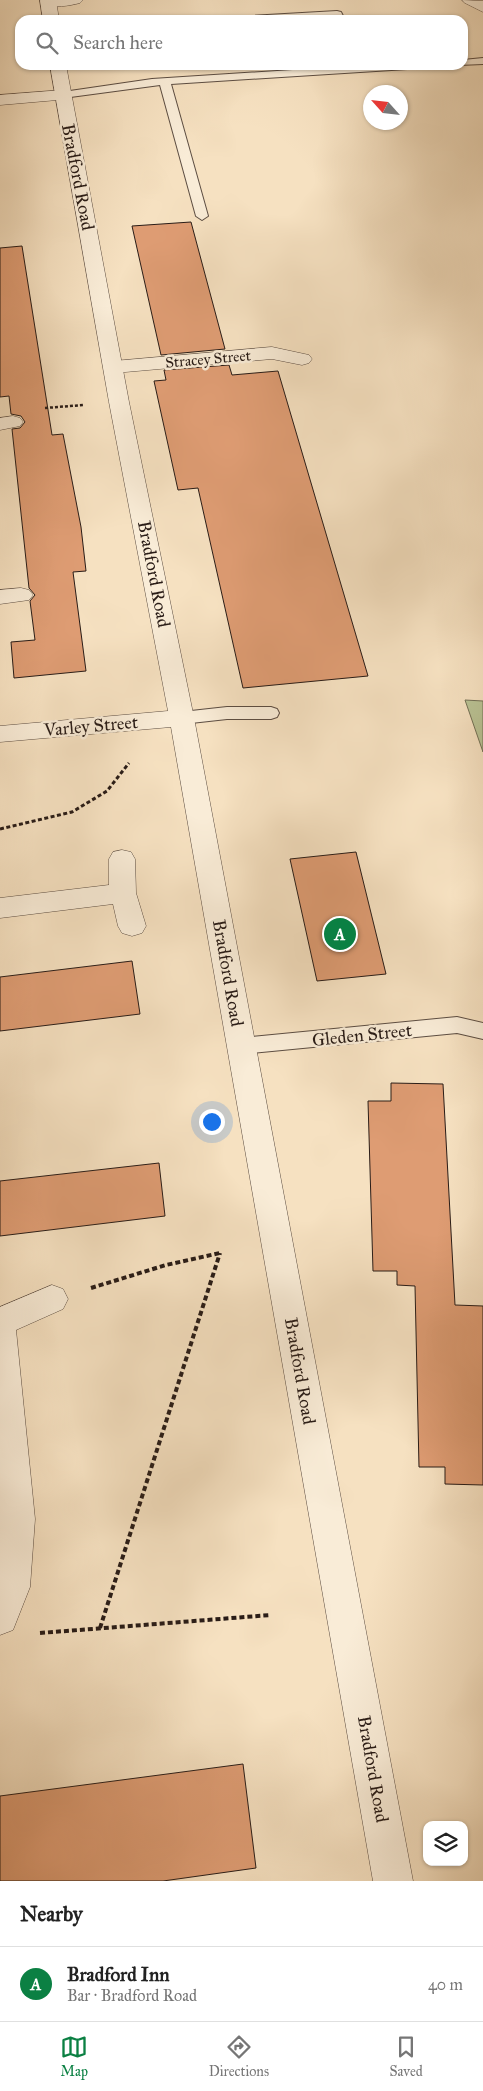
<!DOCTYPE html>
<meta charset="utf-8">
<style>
body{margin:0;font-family:"IM FELL Great Primer",serif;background:#f2f2f2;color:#222}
.controls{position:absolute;right:15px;bottom:15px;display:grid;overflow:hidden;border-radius:10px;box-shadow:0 1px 4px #0004}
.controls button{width:45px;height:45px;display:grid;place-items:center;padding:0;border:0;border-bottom:1px solid #e0e0e0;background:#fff;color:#222;font:25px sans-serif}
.compass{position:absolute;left:363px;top:85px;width:45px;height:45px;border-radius:50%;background:#fff;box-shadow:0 1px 4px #0004;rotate:297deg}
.you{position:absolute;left:211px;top:1121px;width:18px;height:18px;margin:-12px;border:4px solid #fff;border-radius:50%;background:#1a73e8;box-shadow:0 0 0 8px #1a73e833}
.badge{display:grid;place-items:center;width:32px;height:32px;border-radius:50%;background:#0b8043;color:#fff;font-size:16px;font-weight:700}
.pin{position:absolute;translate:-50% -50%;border:2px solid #fff;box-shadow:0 1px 5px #0006}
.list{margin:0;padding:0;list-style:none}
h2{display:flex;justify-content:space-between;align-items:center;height:65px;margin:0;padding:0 20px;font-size:21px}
h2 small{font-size:16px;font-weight:400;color:#767676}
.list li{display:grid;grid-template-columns:32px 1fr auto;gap:15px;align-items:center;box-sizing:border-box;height:75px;padding:0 20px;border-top:1px solid #e0e0e0}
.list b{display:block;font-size:19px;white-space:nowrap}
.list p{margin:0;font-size:16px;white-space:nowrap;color:#767676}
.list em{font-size:16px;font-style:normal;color:#767676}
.icon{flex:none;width:28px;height:28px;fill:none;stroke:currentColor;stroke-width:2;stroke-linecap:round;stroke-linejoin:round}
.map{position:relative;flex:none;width:483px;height:1881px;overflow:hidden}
.search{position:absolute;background:#fff;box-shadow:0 1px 4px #0004;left:15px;right:15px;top:15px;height:55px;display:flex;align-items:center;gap:12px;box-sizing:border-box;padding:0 18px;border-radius:15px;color:#767676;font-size:19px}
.sheet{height:140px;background:#fff}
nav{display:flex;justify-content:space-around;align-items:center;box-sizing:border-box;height:70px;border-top:1px solid #e0e0e0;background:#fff;font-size:14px;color:#767676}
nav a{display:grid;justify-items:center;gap:2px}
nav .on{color:#0b8043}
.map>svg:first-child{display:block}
.green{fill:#bac395;stroke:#727056}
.building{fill:#de9c73;stroke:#291c17}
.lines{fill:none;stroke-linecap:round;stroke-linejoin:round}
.service-casing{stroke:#5c4d42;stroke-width:2}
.minor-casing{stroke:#5c4d42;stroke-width:1}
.tertiary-casing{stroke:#5c4d42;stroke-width:1}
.path-far2{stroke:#291c17;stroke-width:2.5;stroke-dasharray:3 2;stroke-linecap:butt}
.path-far1{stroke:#291c17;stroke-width:3;stroke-dasharray:4 2.5;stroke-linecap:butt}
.path{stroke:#291c17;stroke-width:4;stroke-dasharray:5 3;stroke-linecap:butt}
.service{fill:#f9ecd7;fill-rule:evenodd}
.minor{fill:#f9ecd7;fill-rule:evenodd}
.tertiary{fill:#f9ecd7;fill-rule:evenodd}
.labels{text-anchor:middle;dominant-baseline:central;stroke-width:5;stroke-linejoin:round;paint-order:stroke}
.far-street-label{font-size:15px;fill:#291c17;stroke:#f9ecd7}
.street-label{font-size:18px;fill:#291c17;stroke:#f9ecd7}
</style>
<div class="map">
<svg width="483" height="1881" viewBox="0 0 483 1881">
<rect width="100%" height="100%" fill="#f6e1c1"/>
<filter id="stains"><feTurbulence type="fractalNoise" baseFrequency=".004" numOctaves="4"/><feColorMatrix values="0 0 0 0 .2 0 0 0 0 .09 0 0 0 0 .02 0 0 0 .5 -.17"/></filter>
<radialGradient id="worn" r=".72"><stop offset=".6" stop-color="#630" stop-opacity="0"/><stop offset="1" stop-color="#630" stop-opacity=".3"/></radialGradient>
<path class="green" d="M465,700L483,701V752Z"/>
<path class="building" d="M191,222L225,349L161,355L132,226Z
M22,246L52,435L63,434L81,527L86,571L73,572L86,671L14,678L11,642L35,640L30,601L35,595L29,588L12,429L20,428L25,422L21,416L11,414L9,396L0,397V248Z
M229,365L232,375L278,371L368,676L243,688L198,488L178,490L154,381L166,380L164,370Z
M356,852L386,974L317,981L290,859Z
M132,961L140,1014L0,1031V977Z
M391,1083L443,1084L455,1305L483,1306V1485L445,1484V1467H419L415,1286L397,1285V1271H373L368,1101H391Z
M159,1163L165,1216L0,1236V1181Z
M243,1764L256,1868L163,1881H0V1796Z"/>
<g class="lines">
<defs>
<path id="service" d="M337,11L341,12L345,20H335L333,17L228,20L233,17Z
M483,58V64L459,65H463V60Z
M370,65H429L423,68L171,84L208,216L202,220L196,216L160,85L63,98L57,95L63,92L152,79Z
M227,707H271L277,709L279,713L277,717L271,719H227L182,724L176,722L174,718L176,714L182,712Z
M457,1017L483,1023V1039L457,1033L241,1054L234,1051L231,1046L234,1041L241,1038Z"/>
<path id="minor" d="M42,0H83L80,3C69,6 54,8 43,5L40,2Z
M462,0L483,1V12L465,3Z
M63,90L69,91L71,95L69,99L0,105V95Z
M272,347L309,355L312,359L309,363L302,365L272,359L114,373L107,371L104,367L107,363L114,361Z
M13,416L20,418L23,422L20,426L0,430V418Z
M21,588L29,590L33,595L29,600L0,604V590Z
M122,850L131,852L135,859L136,893L146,926L142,933L132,936L122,933L118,926L113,904L0,918V898L109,885V859L113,852Z
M52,1285L63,1289L68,1299L63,1309L16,1330L35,1519L30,1587L13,1630L0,1635V1307Z"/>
<path id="tertiary" d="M40,0H56L59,20H43Z
M50,65H66L129,402L194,718L413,1881H373L171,727L0,742V726L168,711L109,402Z"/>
</defs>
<use href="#service" class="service-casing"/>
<use href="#minor" class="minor-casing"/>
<use href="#tertiary" class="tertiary-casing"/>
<path class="path-far2" d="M45,408L84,405"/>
<path class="path-far1" d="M0,829L72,812L107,791L129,763"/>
<path class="path" d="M91,1288L166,1265L220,1253
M100,1628L220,1253
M40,1633L271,1615"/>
<use href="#service" class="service"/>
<use href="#minor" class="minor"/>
<use href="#tertiary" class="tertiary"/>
</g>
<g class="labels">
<g class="far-street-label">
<text transform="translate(208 359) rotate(-5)">Stracey Street</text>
</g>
<g class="street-label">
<text transform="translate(78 177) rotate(79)">Bradford Road</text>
<text transform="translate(154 574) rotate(79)">Bradford Road</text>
<text transform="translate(91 726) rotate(-5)">Varley Street</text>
<text transform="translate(228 973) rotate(80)">Bradford Road</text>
<text transform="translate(362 1035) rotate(-6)">Gleden Street</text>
<text transform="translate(300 1371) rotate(80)">Bradford Road</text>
<text transform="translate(373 1769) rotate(80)">Bradford Road</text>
</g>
</g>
<rect width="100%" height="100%" filter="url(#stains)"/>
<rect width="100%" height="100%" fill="url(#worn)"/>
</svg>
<div class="controls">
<button><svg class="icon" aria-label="layers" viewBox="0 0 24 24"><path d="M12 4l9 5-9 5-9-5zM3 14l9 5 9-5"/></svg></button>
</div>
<svg class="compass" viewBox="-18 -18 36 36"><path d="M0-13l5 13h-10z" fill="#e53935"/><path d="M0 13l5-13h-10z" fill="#767676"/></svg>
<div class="you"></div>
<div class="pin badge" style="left:340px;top:934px">A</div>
<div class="search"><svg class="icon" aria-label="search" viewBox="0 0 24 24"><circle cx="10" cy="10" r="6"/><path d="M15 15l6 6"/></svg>Search here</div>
</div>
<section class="sheet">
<h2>Nearby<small></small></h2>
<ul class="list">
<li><span class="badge">A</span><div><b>Bradford Inn</b><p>Bar · Bradford Road</p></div><em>40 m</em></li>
</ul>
</section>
<nav>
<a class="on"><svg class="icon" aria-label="map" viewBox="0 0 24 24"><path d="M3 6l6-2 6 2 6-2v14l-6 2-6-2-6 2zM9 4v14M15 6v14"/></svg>Map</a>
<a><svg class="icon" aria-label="directions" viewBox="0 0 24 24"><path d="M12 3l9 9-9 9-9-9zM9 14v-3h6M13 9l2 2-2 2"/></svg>Directions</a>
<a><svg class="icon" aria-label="saved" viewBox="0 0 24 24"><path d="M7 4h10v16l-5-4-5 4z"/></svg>Saved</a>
</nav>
